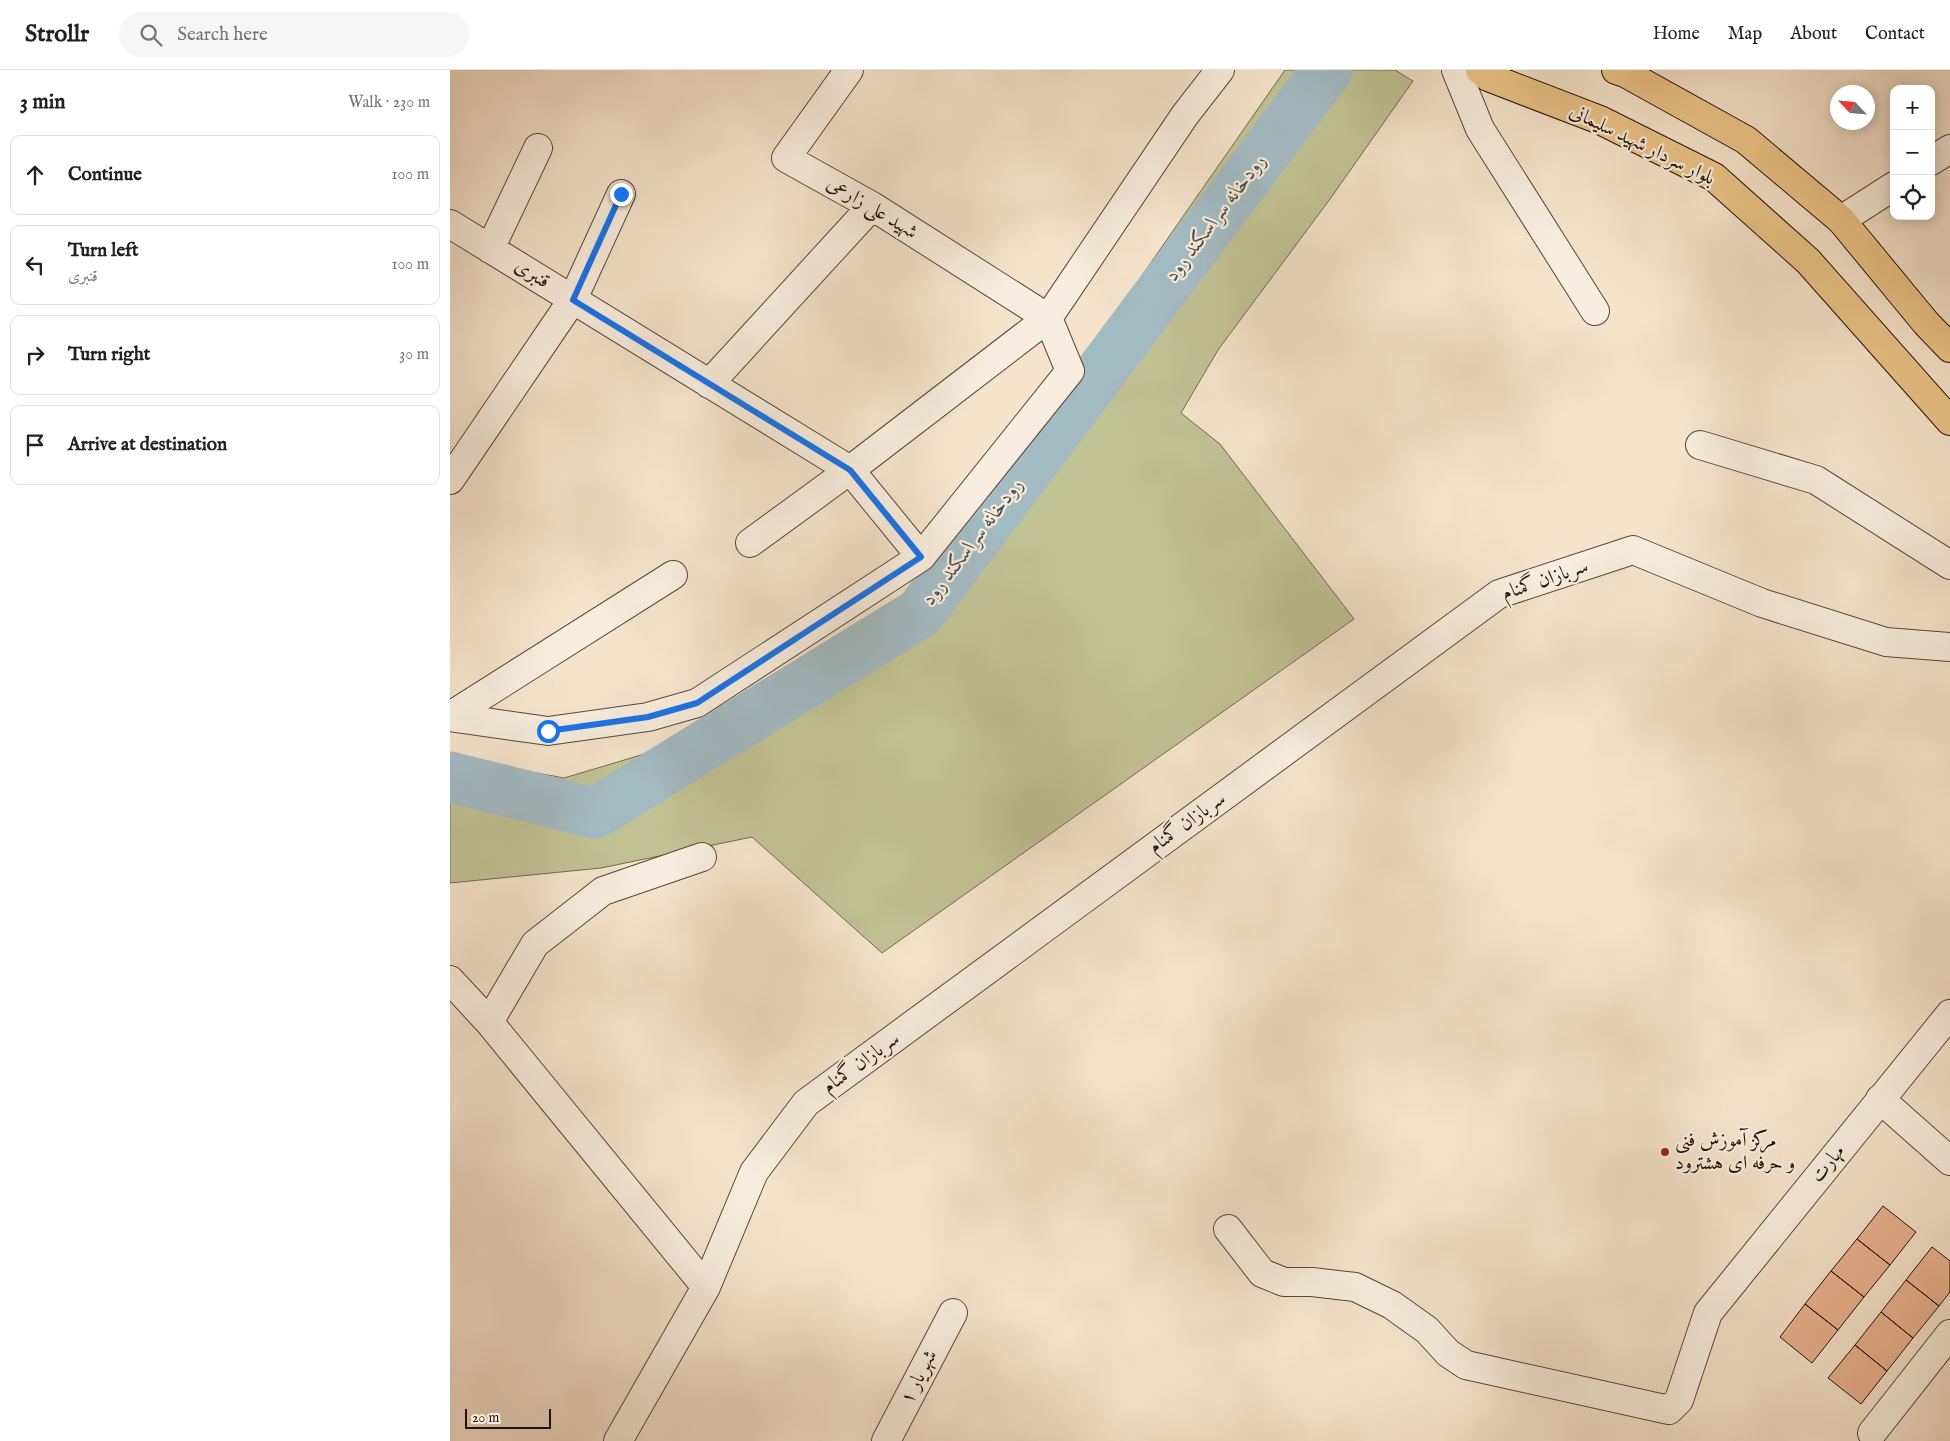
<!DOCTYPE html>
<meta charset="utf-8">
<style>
body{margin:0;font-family:"IM FELL English",Amiri,serif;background:#f6f6f6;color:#202124}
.controls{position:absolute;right:15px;top:15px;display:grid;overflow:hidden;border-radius:10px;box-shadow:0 2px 12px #0003}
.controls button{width:45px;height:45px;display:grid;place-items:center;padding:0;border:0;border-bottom:1px solid #e0e0e0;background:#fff;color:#202124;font:25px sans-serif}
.compass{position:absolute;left:1380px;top:15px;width:45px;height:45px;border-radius:50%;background:#fff;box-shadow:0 2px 12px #0003;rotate:296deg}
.scale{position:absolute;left:15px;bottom:12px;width:86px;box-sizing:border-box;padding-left:5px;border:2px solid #251206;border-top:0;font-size:14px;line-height:18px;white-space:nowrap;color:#251206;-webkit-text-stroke:4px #f8edde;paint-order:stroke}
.stop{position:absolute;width:15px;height:15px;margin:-11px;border:4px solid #1a73e8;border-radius:50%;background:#fff}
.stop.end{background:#1a73e8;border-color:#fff;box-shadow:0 1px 5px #0008}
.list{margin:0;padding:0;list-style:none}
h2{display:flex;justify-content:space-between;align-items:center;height:65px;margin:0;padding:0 20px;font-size:21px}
h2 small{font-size:16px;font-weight:400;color:#757577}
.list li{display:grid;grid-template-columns:32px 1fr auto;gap:15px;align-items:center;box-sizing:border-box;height:80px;margin:0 10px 10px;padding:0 10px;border:1px solid #e0e0e0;border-radius:10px}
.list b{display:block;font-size:19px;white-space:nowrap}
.list p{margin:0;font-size:16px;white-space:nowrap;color:#757577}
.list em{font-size:16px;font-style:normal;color:#757577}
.icon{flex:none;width:28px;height:28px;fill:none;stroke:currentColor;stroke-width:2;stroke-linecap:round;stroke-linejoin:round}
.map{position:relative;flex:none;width:1500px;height:1371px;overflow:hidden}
header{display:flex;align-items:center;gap:30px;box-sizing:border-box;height:70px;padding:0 25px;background:#fff;border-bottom:1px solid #e0e0e0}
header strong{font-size:24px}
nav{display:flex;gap:28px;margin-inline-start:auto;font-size:18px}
.search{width:350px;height:45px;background:#f6f6f6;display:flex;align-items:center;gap:12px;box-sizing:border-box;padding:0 18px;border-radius:28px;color:#757577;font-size:19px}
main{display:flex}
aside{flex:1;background:#fff}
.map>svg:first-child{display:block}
.green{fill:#c1c294;stroke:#736a4d}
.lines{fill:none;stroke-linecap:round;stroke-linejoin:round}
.river{stroke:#a3bbc3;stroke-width:51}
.building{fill:#e7b28f;stroke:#251206}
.minor-casing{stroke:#594638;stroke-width:30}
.major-casing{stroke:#251206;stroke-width:30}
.minor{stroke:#f8edde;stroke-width:28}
.major{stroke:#eac286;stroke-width:28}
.route{stroke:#1a73e8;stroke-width:6}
.poi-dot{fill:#8f2418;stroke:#f8edde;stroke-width:2}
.labels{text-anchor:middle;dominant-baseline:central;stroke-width:4.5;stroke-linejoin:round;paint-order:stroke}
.street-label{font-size:20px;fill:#251206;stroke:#f8edde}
.poi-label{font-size:20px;fill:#251206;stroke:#f8edde;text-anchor:start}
.water-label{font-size:21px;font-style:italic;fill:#514d48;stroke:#f8edde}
</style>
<header>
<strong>Strollr</strong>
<div class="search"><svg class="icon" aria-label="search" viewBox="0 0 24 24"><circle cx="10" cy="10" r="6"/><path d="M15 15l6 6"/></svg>Search here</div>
<nav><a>Home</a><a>Map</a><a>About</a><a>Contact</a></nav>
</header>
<main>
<aside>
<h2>3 min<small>Walk · 230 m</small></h2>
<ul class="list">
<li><svg class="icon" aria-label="ahead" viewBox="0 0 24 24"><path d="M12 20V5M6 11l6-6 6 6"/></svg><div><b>Continue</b></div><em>100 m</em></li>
<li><svg class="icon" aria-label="left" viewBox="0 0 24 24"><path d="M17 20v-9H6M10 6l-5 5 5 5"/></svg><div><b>Turn left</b><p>قنبری</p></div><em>100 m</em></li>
<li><svg class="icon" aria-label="right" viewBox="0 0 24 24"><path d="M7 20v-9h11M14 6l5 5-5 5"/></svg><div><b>Turn right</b></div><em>30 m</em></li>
<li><svg class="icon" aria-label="arrive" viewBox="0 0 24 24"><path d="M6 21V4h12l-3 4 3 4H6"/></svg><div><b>Arrive at destination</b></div></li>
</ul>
</aside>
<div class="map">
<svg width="1500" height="1371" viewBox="0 0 1500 1371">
<rect width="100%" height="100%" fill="#f5e3cc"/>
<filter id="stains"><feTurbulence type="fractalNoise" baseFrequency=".004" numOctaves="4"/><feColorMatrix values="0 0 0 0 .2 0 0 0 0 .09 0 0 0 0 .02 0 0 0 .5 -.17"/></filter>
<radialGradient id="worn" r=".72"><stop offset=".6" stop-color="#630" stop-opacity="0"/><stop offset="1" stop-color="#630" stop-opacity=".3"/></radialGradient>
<path class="green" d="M835,0H945L963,11L880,129L768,280L731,343L770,374L904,549L432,883L302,767L151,798L0,813V687L114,708L221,676L466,530Z"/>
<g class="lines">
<path class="river" d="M0,707L145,743L470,543L877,0"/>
</g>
<path class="building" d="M1433,1136L1466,1162L1440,1195L1407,1169Z
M1407,1169L1440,1195L1414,1227L1381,1201Z
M1482,1177L1500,1191V1222L1489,1236L1456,1210Z
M1381,1201L1414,1227L1388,1260L1355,1234Z
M1456,1210L1489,1236L1463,1268L1431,1242Z
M1355,1234L1388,1260L1362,1293L1330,1267Z
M1431,1242L1463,1268L1437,1301L1405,1275Z
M1405,1275L1437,1301L1411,1334L1378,1308Z"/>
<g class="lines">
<defs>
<path id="minor" d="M1006,0L1030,59L1145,241
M1481,91L1500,79
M1391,150L1444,116
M0,154L400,400L471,487
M40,179L88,78
M259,314L422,136
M1250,375L1366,410L1500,495
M0,410L123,229L171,124
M300,473L400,400L598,248L735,45L770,0
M0,646L223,505
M0,647L98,661L198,647L247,633L471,487L620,301L598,248L422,136L336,88L399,0
M0,910L39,952L256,1217
M39,952L85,874L153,821L252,787
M1430,1029L1500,1091
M778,1159L812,1203L834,1212H862L905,1217L942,1235L977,1260L998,1283L1016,1295L1219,1340L1229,1330L1258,1243L1500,944
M1422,1363L1500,1264
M168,1371L256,1217L304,1102L356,1033L1049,524L1183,480L1312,533L1436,572L1500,577
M436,1371L503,1243"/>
<path id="major" d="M1030,0L1038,7L1150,50L1264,107L1358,191L1500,351
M1166,0L1175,3L1296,70L1391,150L1476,253L1500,278"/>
</defs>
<use href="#minor" class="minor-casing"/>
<use href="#major" class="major-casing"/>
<use href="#minor" class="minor"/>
<use href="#major" class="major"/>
</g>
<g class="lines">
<path class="route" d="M98,661L198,647L247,633L471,487L400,400L123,230L171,124"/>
</g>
<circle class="poi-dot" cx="1215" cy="1082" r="5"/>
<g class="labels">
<g class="street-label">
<text transform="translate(1192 75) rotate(26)">بلوار سردار شهید سلیمانی</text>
<text transform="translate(422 138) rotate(31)">شهيد علی زارعی</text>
<text transform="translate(82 204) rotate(32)">قنبری</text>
<text transform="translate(1095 510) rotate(-19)">سربازان گمنام</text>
<text transform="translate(737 753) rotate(-36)">سربازان گمنام</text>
<text transform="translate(411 993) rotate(-36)">سربازان گمنام</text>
<text transform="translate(1378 1094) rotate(-51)">مهارت</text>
<text transform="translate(469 1307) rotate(-63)">شهریار ۱</text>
</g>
<g class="poi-label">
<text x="1225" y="1070">مرکز آموزش فنی<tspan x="1225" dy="23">و حرفه ای هشترود</tspan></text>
</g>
<g class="water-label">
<text transform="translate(766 148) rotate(-53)">رودخانه سراسکند رود</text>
<text transform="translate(523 472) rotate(-53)">رودخانه سراسکند رود</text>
</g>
</g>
<rect width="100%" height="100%" filter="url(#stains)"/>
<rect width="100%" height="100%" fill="url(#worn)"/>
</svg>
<div class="controls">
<button>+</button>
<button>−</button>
<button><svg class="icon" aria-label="locate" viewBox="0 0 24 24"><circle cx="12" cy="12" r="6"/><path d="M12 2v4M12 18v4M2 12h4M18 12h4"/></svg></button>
</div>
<svg class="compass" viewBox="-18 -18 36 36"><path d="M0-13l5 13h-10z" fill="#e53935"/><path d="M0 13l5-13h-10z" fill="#757577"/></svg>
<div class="scale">20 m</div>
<div class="stop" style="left:98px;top:661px"></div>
<div class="stop end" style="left:171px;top:124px"></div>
</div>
</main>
